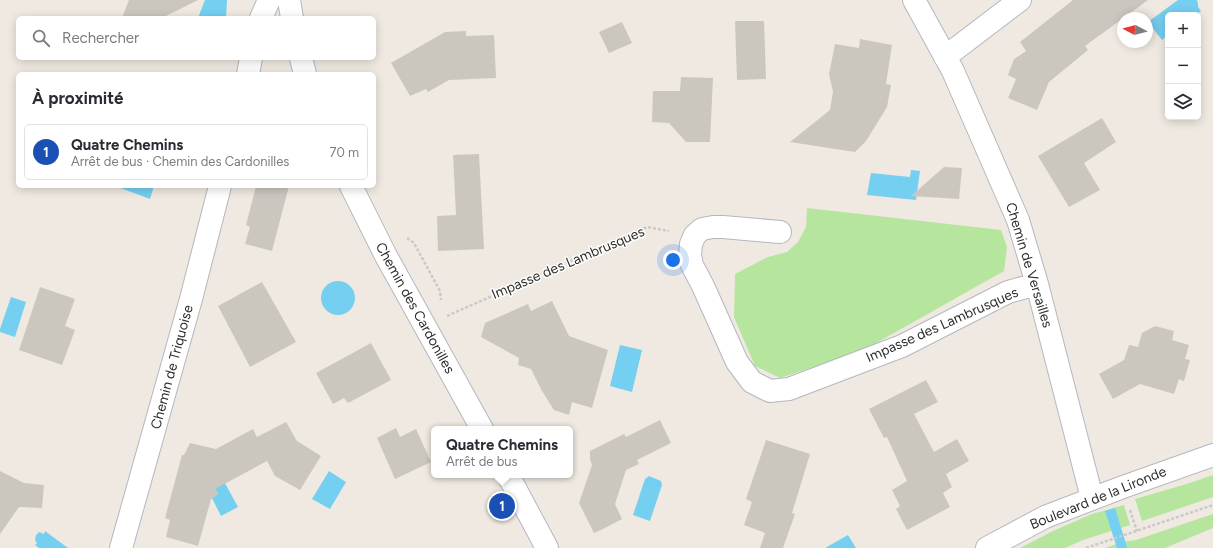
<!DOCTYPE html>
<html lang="fr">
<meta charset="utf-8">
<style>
body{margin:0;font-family:Figtree,sans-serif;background:#f2f2f3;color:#2b2b33}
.controls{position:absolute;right:12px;top:12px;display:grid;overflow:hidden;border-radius:6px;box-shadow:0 2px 10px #0003}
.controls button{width:36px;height:36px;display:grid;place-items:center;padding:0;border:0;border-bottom:1px solid #e1e1e2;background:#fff;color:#2b2b33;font:20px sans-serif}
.compass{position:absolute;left:1117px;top:12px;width:36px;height:36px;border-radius:50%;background:#fff;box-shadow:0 2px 10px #0003;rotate:277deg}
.you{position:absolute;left:673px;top:260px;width:14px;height:14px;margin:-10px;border:3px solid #fff;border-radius:50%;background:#1a73e8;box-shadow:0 0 0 6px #1a73e833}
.badge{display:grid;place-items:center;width:26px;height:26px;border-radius:50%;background:#0b8043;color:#fff;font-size:13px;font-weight:700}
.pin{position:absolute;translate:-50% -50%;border:2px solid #fff;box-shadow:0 1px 4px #0006}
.popup{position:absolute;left:431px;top:426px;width:142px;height:52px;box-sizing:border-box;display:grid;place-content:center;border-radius:6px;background:#fff;filter:drop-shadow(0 1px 3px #0005);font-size:13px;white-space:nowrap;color:#7c7c81}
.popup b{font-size:15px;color:#2b2b33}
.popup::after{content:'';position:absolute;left:50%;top:100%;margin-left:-8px;border:8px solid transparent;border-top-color:#fff}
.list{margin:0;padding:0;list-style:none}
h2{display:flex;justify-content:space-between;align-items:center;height:52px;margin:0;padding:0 16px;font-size:17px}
h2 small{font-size:13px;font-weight:400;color:#7c7c81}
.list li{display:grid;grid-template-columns:26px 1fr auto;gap:12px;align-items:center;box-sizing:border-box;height:56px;margin:0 8px 8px;padding:0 8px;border:1px solid #e1e1e2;border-radius:6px}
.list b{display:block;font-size:15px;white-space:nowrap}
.list p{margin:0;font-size:13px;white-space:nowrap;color:#7c7c81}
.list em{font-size:13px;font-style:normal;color:#7c7c81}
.icon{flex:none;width:22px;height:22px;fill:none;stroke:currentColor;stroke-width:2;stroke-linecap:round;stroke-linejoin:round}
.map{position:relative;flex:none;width:1213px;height:548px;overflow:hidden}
.search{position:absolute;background:#fff;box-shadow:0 2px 10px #0003;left:16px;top:16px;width:360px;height:44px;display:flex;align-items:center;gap:10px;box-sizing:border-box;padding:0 14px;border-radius:6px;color:#7c7c81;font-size:15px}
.panel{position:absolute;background:#fff;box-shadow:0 2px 10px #0003;left:16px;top:72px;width:360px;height:116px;border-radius:6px}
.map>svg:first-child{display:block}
.green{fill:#b6e59e}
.water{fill:#75cff0}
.building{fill:#cbc7bf}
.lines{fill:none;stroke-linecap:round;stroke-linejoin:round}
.minor-casing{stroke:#b4b7c1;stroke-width:24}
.path{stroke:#c9c9c9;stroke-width:2.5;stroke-dasharray:3 2;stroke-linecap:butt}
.minor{stroke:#fff;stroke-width:22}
.labels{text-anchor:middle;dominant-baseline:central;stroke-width:3;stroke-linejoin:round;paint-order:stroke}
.street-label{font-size:14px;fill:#2e2e2e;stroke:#fff}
</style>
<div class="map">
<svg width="1213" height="548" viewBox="0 0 1213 548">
<rect width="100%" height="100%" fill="#efe9e1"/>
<path class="green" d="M807,208L1001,230L1007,247L1004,271L862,351L780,378L755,366L734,317L735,274L768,257L787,252L798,242L806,227Z
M1213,475V497L1142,521L1135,499L1190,483Z
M1124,505L1130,525L1083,540L1065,548H1020L1053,531L1092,514Z
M1213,514V528L1165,548H1105L1122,542L1136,540Z"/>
<path class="water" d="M205,0H227L226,18H198Z
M1178,0H1197L1198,4V7L1201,11L1195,15H1168V35L1162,40L1148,22Z
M911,170L920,171L916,200L867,195L871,173L910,177Z
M115,186H154L150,199Z
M321 298a17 17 0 1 1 34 0a17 17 0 1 1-34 0Z
M11,297L26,302L15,337L0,332V329Z
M620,345L642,350L632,392L610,386Z
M329,471L346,482L330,509L312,499Z
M221,476L238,507L221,516L212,498L218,494L211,481Z
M649,476L661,481L662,485L650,521L633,515L645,479Z
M1115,508L1127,547V548H1117L1105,511Z
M45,531L68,548H39L35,545L37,543L35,540L36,535L39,532L44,534Z
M848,535L856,548H825Z"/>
<path class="building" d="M129,0H198L162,18H122Z
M1073,0H1148L1085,46L1088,50L1049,82L1037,110L1008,98L1016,79L1008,75L1014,59L1026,51L1020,42Z
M735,21H764L766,79L737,80Z
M622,22L632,43L609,53L599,32Z
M466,31V36L494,35L496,78L449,80L428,92L426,89L410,96L391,63L445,32Z
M860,39L892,45L886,84L891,85L887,107L866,141L855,152L790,142L830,110L833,92L829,74L835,44L859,48Z
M681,77L713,78L710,142H686L669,123L652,122L653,91H680Z
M1102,118L1116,142L1084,163L1100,190L1069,207L1038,156Z
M479,154L484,249L438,251L437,216L456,215L453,155Z
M944,167L962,168L959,199L911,196Z
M256,186H289L272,251L245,244L250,227L246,225Z
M262,282L296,342L250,367L218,306Z
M40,287L75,299L65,326L75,330L62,365L19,350Z
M552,301L569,336L608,350L592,408L572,402L569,415L554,410L542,391L531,369L518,365L519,358L481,337L485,323L528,304L531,311Z
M1155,326L1174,331L1172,340L1189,345L1185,359L1190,360L1184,381L1179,379L1174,394L1140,384L1113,399L1099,374L1124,360L1129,345L1138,347L1142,333Z
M371,343L391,380L348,403L344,398L333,404L316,373Z
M926,380L938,402L914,414L934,452L957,439L969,461L946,474L952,487L943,493L950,507L907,530L896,509L900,506L892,490L907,481L887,437L884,438L869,409Z
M660,420L671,443L637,460L639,464L626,470L615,504L622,519L601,530L594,533L579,503L592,465L590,459V451L624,434L626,437Z
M286,422L297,441L321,456L300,490L275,476L267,461L215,489L218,494L211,499L198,546L166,537L170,520L165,518L182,455H184L190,443L216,449L253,429L257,437Z
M396,428L400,437L416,429L431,462L395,479L377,438Z
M766,440L810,454L792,513L795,514L783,548H760L765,533L744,525L752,502L746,499Z
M0,471L24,483L44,485L42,508L19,507L0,534Z"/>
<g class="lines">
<defs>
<path id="minor" d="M289,0L292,18
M914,0L953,71L1018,220L1037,284L1092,498
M261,18L269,0
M945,57L1020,0
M301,58L305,74
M248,74L251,58
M351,186L386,256L482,429
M780,232L723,227H713L702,229L695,235L691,244L690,255L692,265L703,286L737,362L752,382L770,391L789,389L902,346L1008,292L1037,284
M508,475L547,548
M121,548L191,299L220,186
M987,548L1045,517L1123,487L1213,455"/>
</defs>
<use href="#minor" class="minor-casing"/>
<path class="path" d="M407,238L414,243L440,291L441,300
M447,316L647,227L669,231
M1130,510L1137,531
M1086,548L1213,505"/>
<use href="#minor" class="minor"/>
</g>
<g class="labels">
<g class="street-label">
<text transform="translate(568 263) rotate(-23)">Impasse des Lambrusques</text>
<text transform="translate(1029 265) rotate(73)">Chemin de Versailles</text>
<text transform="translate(415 308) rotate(61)">Chemin des Cardonilles</text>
<text transform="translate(942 325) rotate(-24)">Impasse des Lambrusques</text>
<text transform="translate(172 367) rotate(-75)">Chemin de Triquoise</text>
<text transform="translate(1098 498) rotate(-22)">Boulevard de la Lironde</text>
</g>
</g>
</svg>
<div class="controls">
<button>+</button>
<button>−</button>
<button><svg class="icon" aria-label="layers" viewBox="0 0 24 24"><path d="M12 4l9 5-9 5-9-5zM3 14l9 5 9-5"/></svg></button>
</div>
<svg class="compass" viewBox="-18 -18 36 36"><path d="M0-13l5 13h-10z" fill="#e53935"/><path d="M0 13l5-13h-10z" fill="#7c7c81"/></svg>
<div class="you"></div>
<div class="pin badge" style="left:502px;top:506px;background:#1a4fb4">1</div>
<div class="popup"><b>Quatre Chemins</b>Arrêt de bus</div>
<div class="search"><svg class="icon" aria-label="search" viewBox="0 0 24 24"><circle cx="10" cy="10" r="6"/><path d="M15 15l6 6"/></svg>Rechercher</div>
<section class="panel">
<h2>À proximité<small></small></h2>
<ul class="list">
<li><span class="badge" style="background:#1a4fb4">1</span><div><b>Quatre Chemins</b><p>Arrêt de bus · Chemin des Cardonilles</p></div><em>70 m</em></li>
</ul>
</section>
</div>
